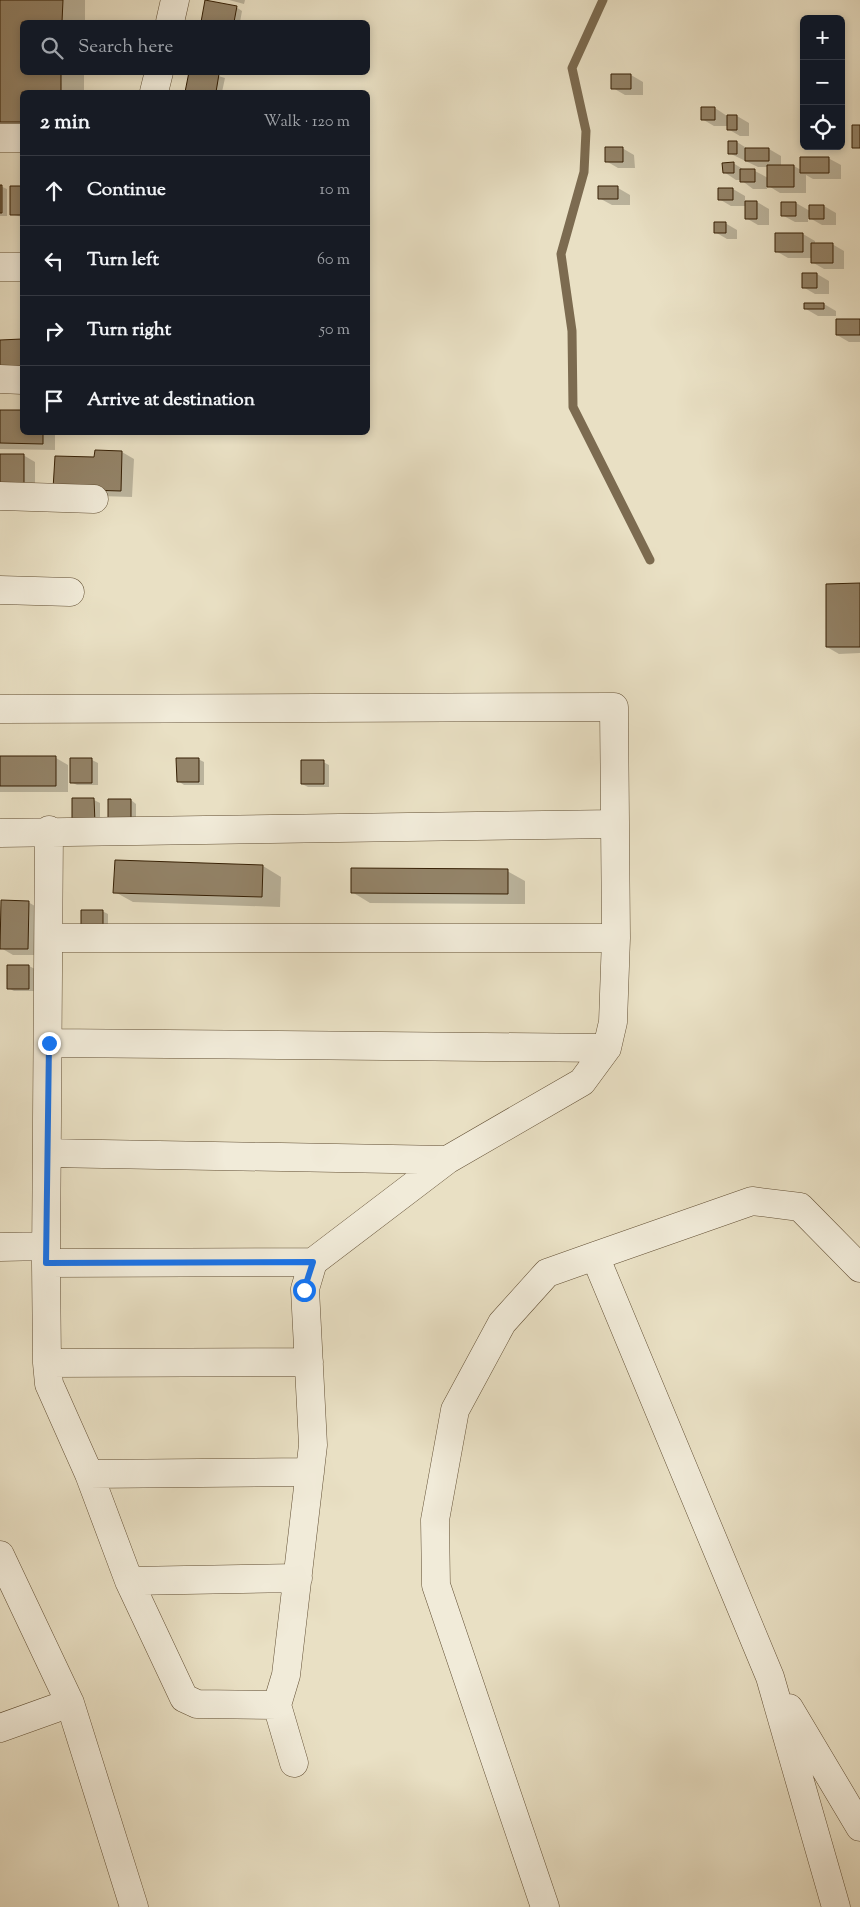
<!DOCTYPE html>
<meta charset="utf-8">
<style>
body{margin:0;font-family:"Sorts Mill Goudy",serif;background:#242831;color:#f1f3f6}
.controls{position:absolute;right:15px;top:15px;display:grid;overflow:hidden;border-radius:8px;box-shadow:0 2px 8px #0003}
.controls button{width:45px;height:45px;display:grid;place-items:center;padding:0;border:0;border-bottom:1px solid #363941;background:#171b24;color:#f1f3f6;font:25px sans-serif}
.stop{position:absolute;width:15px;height:15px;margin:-11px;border:4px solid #1a73e8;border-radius:50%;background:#fff}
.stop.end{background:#1a73e8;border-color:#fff;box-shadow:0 1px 5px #0008}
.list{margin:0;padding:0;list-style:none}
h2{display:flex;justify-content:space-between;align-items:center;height:65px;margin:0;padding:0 20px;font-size:21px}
h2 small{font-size:16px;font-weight:400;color:#9ea1a6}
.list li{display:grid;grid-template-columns:32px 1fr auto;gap:15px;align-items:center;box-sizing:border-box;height:70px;padding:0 20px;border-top:1px solid #363941}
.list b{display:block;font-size:19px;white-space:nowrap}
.list em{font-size:16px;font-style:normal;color:#9ea1a6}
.icon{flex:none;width:28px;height:28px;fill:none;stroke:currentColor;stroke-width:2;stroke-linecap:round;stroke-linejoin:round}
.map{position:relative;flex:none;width:860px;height:1907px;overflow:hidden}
.search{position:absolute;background:#171b24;box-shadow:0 2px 8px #0003;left:20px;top:20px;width:350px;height:55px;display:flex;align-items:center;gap:12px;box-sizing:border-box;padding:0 18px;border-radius:8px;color:#9ea1a6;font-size:19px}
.panel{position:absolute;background:#171b24;box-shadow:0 2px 8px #0003;left:20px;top:90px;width:350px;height:345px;border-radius:8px}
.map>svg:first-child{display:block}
.shadow{fill:#0003}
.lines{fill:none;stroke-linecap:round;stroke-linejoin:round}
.stream{stroke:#7c6b50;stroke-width:9}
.building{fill:#938368;stroke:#351f04}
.street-casing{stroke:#624f34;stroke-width:29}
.street{stroke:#f1ebd9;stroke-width:28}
.route{stroke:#1a73e8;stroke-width:6}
</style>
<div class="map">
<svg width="860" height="1907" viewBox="0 0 860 1907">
<rect width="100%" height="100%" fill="#e9e0c4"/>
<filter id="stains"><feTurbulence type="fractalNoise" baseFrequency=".004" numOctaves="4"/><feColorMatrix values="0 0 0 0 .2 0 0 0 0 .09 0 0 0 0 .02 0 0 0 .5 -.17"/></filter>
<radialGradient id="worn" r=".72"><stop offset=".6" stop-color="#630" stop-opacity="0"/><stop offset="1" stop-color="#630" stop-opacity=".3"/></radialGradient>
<path class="shadow" d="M0,0H85V22H22V72H84V92H22V134H0Z
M229,0H245L244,4Z
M206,1L236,7L242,11L240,22H202Z
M190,72H205L225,78L222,92H187Z
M631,75L643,82V95H625L613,88Z
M715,108L727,116H737L749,123V136H740L728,129V126H714L702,119Z
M737,142L748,149H769L781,156V166H794L801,170L828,158L841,165V179H813L806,175V193H780L767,185V189H753L741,180H736L724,172L733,163L746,171H755L768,178V167H758L729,153Z
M622,148L634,155L635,168H618L606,161Z
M0,186L7,189V216H0Z
M11,188H22V217L11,214Z
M618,188L630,195V205H612L599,198Z
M733,189L745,196V202H757L769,209V225H758L746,218V206H731L719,199Z
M796,203L810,211L824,206L836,213V225H822L808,217V222H795L782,215Z
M725,223L737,230V239H727L715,232Z
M803,234L815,241V244H832L844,251V269H824L812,262V258H788L776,251Z
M817,274L829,281V294H815L803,287Z
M824,304L836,311V316H818L806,309Z
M860,320V342H849L837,335Z
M22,341V369L0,370V342Z
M0,411L22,412V432H55V450L0,449Z
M122,452L134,459L132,497L67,495L95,458Z
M0,455H23L35,462V490L0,489Z
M860,585V653L839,654L827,647Z
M0,757L56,758L68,765V792H0Z
M198,759L204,762V785H184L178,781Z
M92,760L98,763V785H77L71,782Z
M323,762L329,765V787H308L302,784Z
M94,800L100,803V825H79Z
M131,800L136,804V825H115Z
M263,866L281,877L280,907L133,902L115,892Z
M507,871L525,881V904L370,903L352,892Z
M28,902L40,909V955H13L1,948Z
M102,911L108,914V936H88Z
M29,966L35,969V991H14L8,988Z"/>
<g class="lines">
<path class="stream" d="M603,0L572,68L586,131L584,172L561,254L572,331L573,407L650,560"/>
</g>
<path class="building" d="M0,0H63L62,22H22V72H61V92H22V122H0Z
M205,0L237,6L234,22H201Z
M189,72L219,74L216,92H185Z
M611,74H631V89H611Z
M701,107H715V120H701Z
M727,115H737V130H727Z
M852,125H860V148H852Z
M728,141H737V154H728Z
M605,147H623V162H605Z
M745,148H769V161H745Z
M800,157H829V173H800Z
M734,162V173H723L722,163Z
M767,165H794V187H767Z
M740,169H755V182H740Z
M0,185H2V213H0Z
M10,186H22V215H10Z
M598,186H618V199H598Z
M718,188H733V200H718Z
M745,201H757V219H745Z
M781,202H796V216H781Z
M809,205H824V219H809Z
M714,222H726V233H714Z
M775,233H803V252H775Z
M811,243H833V263H811Z
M802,273H817V288H802Z
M804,303H824V309H804Z
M836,319H860V335H836Z
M22,339V366L0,367V340Z
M0,410H22V432H43V444L0,443Z
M95,450L122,451L121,491L53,489L55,456L94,457Z
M0,454H24V484L0,483Z
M860,583V647H826V584Z
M0,756H56V786H0Z
M70,758H92V783H70Z
M176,758H199V782H177Z
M301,760H324V784H301Z
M72,798H94L95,823H72Z
M108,799H131V823H108Z
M115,860L263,865L262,897L113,893Z
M351,868L508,869V894L351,893Z
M1,900L29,901L28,949H0Z
M81,910H103V933H81Z
M7,965H29V989H7Z"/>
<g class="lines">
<defs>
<path id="street" d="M170,22L175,0
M154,92L159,72
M0,138H22
M0,267H22
M0,379L22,380
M0,496L94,499
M0,590L70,592
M0,709L614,707L616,938L613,1022L607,1048L582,1082L447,1160L313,1262L305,1289L313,1445L286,1675L277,1705L197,1704L184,1698L129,1581L89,1474L49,1384L47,1363L46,1263L49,830
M0,833L615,824
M49,938H616
M49,1043L607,1048
M47,1153L447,1160
M0,1247L46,1246
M595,1256L770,1677L836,1907
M46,1263L313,1262
M47,1363L309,1362
M89,1474L310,1472
M0,1555L70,1703L134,1907
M129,1581L298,1578
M277,1705L294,1763
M789,1708L860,1827
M0,1728L70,1703
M545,1907L436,1585L435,1520L455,1410L502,1323L547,1273L595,1256L752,1201L800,1207L860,1268"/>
</defs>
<use href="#street" class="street-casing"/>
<use href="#street" class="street"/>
</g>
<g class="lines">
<path class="route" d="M49,1043L46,1263L313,1262L304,1290"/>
</g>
<rect width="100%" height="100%" filter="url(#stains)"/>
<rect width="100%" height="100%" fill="url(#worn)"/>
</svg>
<div class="controls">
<button>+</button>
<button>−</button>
<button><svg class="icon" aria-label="locate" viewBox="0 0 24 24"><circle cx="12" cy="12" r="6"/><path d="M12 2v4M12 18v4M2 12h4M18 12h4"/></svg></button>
</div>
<div class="stop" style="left:304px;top:1290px"></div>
<div class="stop end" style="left:49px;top:1043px"></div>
<div class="search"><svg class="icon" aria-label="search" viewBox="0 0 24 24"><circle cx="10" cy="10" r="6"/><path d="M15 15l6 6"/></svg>Search here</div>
<section class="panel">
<h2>2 min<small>Walk · 120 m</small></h2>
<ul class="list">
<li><svg class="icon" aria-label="ahead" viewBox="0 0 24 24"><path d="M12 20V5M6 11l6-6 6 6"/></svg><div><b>Continue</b></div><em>10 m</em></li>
<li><svg class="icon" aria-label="left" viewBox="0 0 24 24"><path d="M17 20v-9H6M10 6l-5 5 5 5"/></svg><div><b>Turn left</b></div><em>60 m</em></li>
<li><svg class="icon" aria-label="right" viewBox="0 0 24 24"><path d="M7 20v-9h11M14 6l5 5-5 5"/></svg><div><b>Turn right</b></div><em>50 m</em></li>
<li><svg class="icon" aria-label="arrive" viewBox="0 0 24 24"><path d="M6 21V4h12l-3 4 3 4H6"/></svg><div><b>Arrive at destination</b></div></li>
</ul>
</section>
</div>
